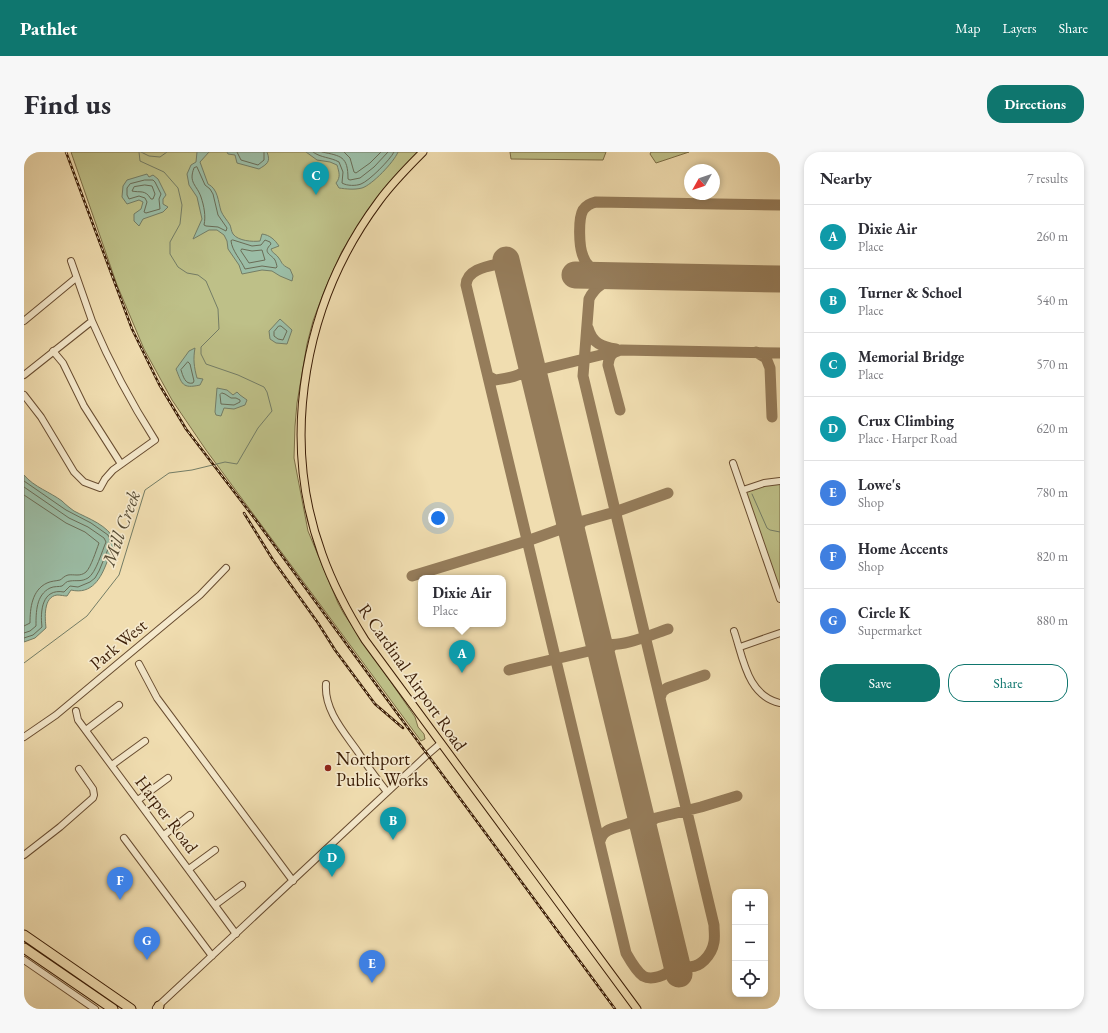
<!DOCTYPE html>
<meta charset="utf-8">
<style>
body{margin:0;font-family:"EB Garamond",serif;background:#f7f7f7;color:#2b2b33}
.controls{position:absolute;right:12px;bottom:12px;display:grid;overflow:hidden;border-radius:8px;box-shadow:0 2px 6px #0003}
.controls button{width:36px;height:36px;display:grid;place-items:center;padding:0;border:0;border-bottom:1px solid #e1e1e2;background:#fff;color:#2b2b33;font:20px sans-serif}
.compass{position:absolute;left:660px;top:12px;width:36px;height:36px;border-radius:50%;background:#fff;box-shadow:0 2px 6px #0003;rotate:230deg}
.you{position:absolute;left:414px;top:366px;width:14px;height:14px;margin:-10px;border:3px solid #fff;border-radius:50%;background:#1a73e8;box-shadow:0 0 0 6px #1a73e833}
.badge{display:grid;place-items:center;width:26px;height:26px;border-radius:50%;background:#0f766e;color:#fff;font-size:13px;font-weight:700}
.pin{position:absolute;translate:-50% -33px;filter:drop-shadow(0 1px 2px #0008)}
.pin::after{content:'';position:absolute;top:21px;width:14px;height:12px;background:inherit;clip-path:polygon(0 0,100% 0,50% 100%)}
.popup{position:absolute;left:394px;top:423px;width:88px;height:52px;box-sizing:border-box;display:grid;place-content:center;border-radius:8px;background:#fff;filter:drop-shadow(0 1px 3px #0005);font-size:13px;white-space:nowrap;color:#7c7c81}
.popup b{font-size:15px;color:#2b2b33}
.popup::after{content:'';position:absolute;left:50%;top:100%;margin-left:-8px;border:8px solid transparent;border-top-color:#fff}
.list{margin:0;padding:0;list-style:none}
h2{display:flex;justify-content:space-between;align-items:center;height:52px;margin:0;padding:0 16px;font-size:17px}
h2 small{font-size:13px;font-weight:400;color:#7c7c81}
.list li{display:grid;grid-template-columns:26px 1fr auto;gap:12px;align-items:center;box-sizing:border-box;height:64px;padding:0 16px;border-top:1px solid #e1e1e2}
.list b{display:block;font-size:15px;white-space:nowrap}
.list p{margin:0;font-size:13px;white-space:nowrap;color:#7c7c81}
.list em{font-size:13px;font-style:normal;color:#7c7c81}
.actions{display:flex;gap:8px;padding:12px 16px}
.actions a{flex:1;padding:9px 0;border:1px solid #0f766e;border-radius:16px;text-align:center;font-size:14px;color:#0f766e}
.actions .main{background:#0f766e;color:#fff}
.icon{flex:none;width:22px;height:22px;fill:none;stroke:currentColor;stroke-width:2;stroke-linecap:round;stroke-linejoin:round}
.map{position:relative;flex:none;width:756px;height:857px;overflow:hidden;border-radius:16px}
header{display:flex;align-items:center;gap:24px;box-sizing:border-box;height:56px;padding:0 20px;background:#0f766e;color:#fff}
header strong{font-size:19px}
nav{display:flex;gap:22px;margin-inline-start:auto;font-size:14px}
.intro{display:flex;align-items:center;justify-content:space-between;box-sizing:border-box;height:96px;padding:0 24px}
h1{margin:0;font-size:28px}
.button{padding:10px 18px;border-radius:16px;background:#0f766e;color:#fff;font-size:14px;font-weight:700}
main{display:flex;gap:24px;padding:0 24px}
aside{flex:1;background:#fff;border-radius:16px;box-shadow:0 2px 6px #0003}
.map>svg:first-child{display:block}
.green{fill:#bec088;stroke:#7c6e46}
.water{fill:#9bbda6;stroke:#747d66}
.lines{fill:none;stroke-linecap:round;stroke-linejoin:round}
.shore{stroke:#6a6c56;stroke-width:1}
.stream{stroke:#747d66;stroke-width:1}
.taxiway{stroke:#957c5a;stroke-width:11}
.runway{stroke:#957c5a;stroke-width:27}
.minor-casing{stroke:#684c30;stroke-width:8}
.major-casing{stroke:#3a1c05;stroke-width:9}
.highway-casing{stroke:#3a1c05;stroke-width:11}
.minor{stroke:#f5e9cc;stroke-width:6}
.major{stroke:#f0ddb0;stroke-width:7}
.highway{stroke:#f0ddb0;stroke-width:9}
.rail-casing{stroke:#3a1c05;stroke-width:2.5}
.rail{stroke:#f5e9cc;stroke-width:1;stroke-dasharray:3;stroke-linecap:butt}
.poi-dot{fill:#8f2418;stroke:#f5e9cc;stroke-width:1.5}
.labels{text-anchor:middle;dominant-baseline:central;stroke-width:3.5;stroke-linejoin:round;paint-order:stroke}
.street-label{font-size:18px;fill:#3a1c05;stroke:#f5e9cc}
.poi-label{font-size:18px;fill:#3a1c05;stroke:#f5e9cc;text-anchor:start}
.water-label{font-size:19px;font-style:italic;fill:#574c35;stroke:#f5e9cc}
</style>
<header>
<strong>Pathlet</strong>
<nav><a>Map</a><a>Layers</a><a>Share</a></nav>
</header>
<div class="intro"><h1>Find us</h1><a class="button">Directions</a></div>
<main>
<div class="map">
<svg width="756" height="857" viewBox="0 0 756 857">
<rect width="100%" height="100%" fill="#f0ddb0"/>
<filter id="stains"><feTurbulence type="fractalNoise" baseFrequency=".005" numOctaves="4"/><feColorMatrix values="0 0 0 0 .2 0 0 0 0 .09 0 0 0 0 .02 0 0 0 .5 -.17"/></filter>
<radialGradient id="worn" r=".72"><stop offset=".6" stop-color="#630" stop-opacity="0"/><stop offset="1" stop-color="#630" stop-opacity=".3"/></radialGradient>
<path class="green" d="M47,0H396L349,53L318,99L301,137L289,169L283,192L273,251L271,274L270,306L284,379L314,451L320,462L391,565L394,575L400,582L401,587L397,589L182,298L148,248L120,197L93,133Z
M486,0H582L579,8L487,7Z
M627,0H665L632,11L626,2Z
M756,329V447L719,338Z"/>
<path class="water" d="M173,0H185L176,10L184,32C194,37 194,49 197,59C199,64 203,68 206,73C207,75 207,79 209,82C214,89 229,90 236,89L238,82C246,83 251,88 255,94L247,97C249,102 251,101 254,105C259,111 256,112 266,117L269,124L268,129L256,124L248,119L238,118L218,122L215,113L204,97L203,89L200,83L193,78H185L169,87L178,67L173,45L165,33L163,22L167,13L172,10Z
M203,0H243C247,10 243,12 235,17L213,11L211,3L204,2Z
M282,0H374C370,10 348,33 338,36C330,38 322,37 315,36L312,31C317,25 315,20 313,13L306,10L293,8Z
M123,22L125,25L129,23L134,27L142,43L139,47V52L144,55L139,60L119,67L115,74L110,69V62L117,57L119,50L115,48L103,52L98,45L99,34L103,28Z
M256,167L268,178L263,192L252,191L246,187L245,179Z
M171,196C169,207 170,215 173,226L179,227L176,233C158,237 158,232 152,217L165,199Z
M193,236L203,238L209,243L213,240L216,243L223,248L221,253L210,257L200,256L197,264L192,263L191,260Z
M0,323C10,335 26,340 38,349C42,353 46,356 50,359C65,367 84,373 91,389C90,396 86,403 83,410C77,426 68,443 47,438L43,444C40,444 37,443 33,443C19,445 21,466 22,476L11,486L0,490Z"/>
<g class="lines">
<path class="shore" d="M213,0L217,8L234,13L240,8V0
M289,0C297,6 306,5 315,10L319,20L318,31C323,34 332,34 337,32C345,29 366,8 370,0
M298,0C317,4 324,4 324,27L326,28L336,26L350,15L364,0
M320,0L326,6L330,20L332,21L346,11L357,0
M173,15L181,33L186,37L189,42L194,63L203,76L202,79L194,75L182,74L180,73C182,64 180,54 177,45C173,33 164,31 170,16Z
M121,28H129L131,30L137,42L135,47L136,57L122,61L120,60L123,50L121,46L115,44L105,47L103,43V36L106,32Z
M121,33L128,34L131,42L129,47H127C121,37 116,41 108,39L110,35Z
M209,88L228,94L237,93L241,88L246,90L247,92C238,101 247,102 251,108C252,110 253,114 253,115L252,116L238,114L221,117C217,108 208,99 207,89Z
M218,97L228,99L238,98L241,108L225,111L217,99Z
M255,174H257L263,179L259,188L254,187L250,184V180Z
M164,210L166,212L170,229L169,231C161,233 159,224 157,218Z
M198,241L201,242L207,246H212L216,248V250L210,253L197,252L196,243Z
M0,329L42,358L67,371L84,383L87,390L75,419L71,426L66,430L54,435L46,434L40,440C18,436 16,459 18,475L9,483L0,486
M0,335L45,366L64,375L80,386L82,390C78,399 72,421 64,426C57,430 53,428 46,429C42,429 41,432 38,434C35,435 30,434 26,436C12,443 12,460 12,474L6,479L0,481
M0,343L42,371L61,380L75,391C72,399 67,415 62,420C56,425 50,422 44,423C40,424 38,427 36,428C32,429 27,429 23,431C8,438 6,456 6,471L0,474"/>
<path class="stream" d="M117,0L125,4L136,5L143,0
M728,342L743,376L746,378L756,380
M0,511L63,464L95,423L121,338L145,321L168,318L201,310L213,312L234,276L248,259L243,240L240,235L214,223L182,212L177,202V195L195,177L194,157L182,129L174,123L163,121L154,115L146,102V90L156,72L158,53L154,36L140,20L116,9L115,0"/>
<path class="taxiway" d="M483,110C469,114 443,115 442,133L602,801C606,808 612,819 619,824C628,829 643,823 648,816C650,813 650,810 651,807C654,810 657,813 662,814C676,818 688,802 690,790C691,784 690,779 690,773L559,224L565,147C571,134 582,129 595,124
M578,124C571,119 562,114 559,104C555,95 554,67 559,58C562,54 567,51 572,50L756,53
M564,176C568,191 578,195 592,197
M594,199C587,201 585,205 584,213L596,258
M732,200L742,206L746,216L748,265
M507,208L514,216L519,217L597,198L756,201
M496,222L506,224L513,233
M464,224L471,228C484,226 505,224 507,208
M550,388L551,377L559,369L591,360L644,341
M388,424L503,389L534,378L542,372L544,361
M573,483L580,491C595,497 629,482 644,477
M485,518L565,499L569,500L579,507L582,499L589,493
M636,546L638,540L643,536L681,523
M621,681L623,672L632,666L677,655L713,644
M576,689C581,668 612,681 615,657"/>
<path class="runway" d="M482,108L655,822
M551,123L756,127"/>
<defs>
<path id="minor" d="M0,169L52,126
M29,199L39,211L60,254L97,312
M0,223L68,169L47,109
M0,243L17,265L50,320L60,330L76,336L81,327L89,318L131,288C106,249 86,211 68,169
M709,311L756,447
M719,338L740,331L756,329
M710,479C719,505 723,544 756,551
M716,495L756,481
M115,512L133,546L269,729
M302,532C300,558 320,580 334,600C343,614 353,627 363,640
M52,559L54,568L212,782
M62,578L95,553
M0,585L32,563L176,443L202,416
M88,613L121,589
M114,648L144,626
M140,683L166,663
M100,686L188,804
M0,703L36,675L69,646L70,643L69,637L55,617
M165,717L191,698
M191,753L218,733
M0,808L71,857
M132,856L403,603L417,591"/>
<path id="major" d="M399,0C384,15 368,31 355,49C281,148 255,284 298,402C309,433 324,461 341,488L613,857"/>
<path id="highway" d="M0,783L107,857
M0,796L89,857
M134,857L135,854"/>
</defs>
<use href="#minor" class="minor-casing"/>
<use href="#major" class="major-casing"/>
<use href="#highway" class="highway-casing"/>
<use href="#minor" class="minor"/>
<use href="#major" class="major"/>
<use href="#highway" class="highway"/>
<defs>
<path id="rail" d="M42,0L108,177L135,232L162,277L231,367L359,542L591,857
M220,361L249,408L294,471L311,498L351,552L379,576"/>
</defs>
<use href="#rail" class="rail-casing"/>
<use href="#rail" class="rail"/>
</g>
<circle class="poi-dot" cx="304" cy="616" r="4"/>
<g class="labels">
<g class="street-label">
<text transform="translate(94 492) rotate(-40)">Park West</text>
<text transform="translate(389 525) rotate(55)">R Cardinal Airport Road</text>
<text transform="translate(143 662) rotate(53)">Harper Road</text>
</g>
<g class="poi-label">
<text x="312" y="606">Northport<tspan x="312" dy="21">Public Works</tspan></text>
</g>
<g class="water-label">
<text transform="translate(97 376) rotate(-70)">Mill Creek</text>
</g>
</g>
<rect width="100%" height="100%" filter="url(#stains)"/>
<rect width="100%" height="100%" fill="url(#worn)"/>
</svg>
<div class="controls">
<button>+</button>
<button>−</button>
<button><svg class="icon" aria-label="locate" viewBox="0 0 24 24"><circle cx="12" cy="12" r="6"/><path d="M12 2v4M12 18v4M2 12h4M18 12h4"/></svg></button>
</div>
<svg class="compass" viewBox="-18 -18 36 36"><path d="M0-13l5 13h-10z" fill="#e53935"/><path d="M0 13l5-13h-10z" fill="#7c7c81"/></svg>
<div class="you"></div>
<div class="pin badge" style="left:438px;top:521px;background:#0f9aa8">A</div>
<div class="popup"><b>Dixie Air</b>Place</div>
<div class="pin badge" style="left:369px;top:688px;background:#0f9aa8">B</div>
<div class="pin badge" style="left:292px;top:43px;background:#0f9aa8">C</div>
<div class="pin badge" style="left:308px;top:725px;background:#0f9aa8">D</div>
<div class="pin badge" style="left:348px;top:831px;background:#3f7fe0">E</div>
<div class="pin badge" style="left:96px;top:748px;background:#3f7fe0">F</div>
<div class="pin badge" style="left:123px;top:808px;background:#3f7fe0">G</div>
</div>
<aside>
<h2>Nearby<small>7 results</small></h2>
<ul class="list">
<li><span class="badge" style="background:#0f9aa8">A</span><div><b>Dixie Air</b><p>Place</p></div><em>260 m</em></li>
<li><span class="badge" style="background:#0f9aa8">B</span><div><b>Turner &amp; Schoel</b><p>Place</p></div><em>540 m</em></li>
<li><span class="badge" style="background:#0f9aa8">C</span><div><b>Memorial Bridge</b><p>Place</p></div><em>570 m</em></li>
<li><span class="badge" style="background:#0f9aa8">D</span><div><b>Crux Climbing</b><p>Place · Harper Road</p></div><em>620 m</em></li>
<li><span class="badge" style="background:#3f7fe0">E</span><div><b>Lowe's</b><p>Shop</p></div><em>780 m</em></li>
<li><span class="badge" style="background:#3f7fe0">F</span><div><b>Home Accents</b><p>Shop</p></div><em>820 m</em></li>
<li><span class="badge" style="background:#3f7fe0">G</span><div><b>Circle K</b><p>Supermarket</p></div><em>880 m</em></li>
</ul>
<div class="actions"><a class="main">Save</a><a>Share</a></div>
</aside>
</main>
